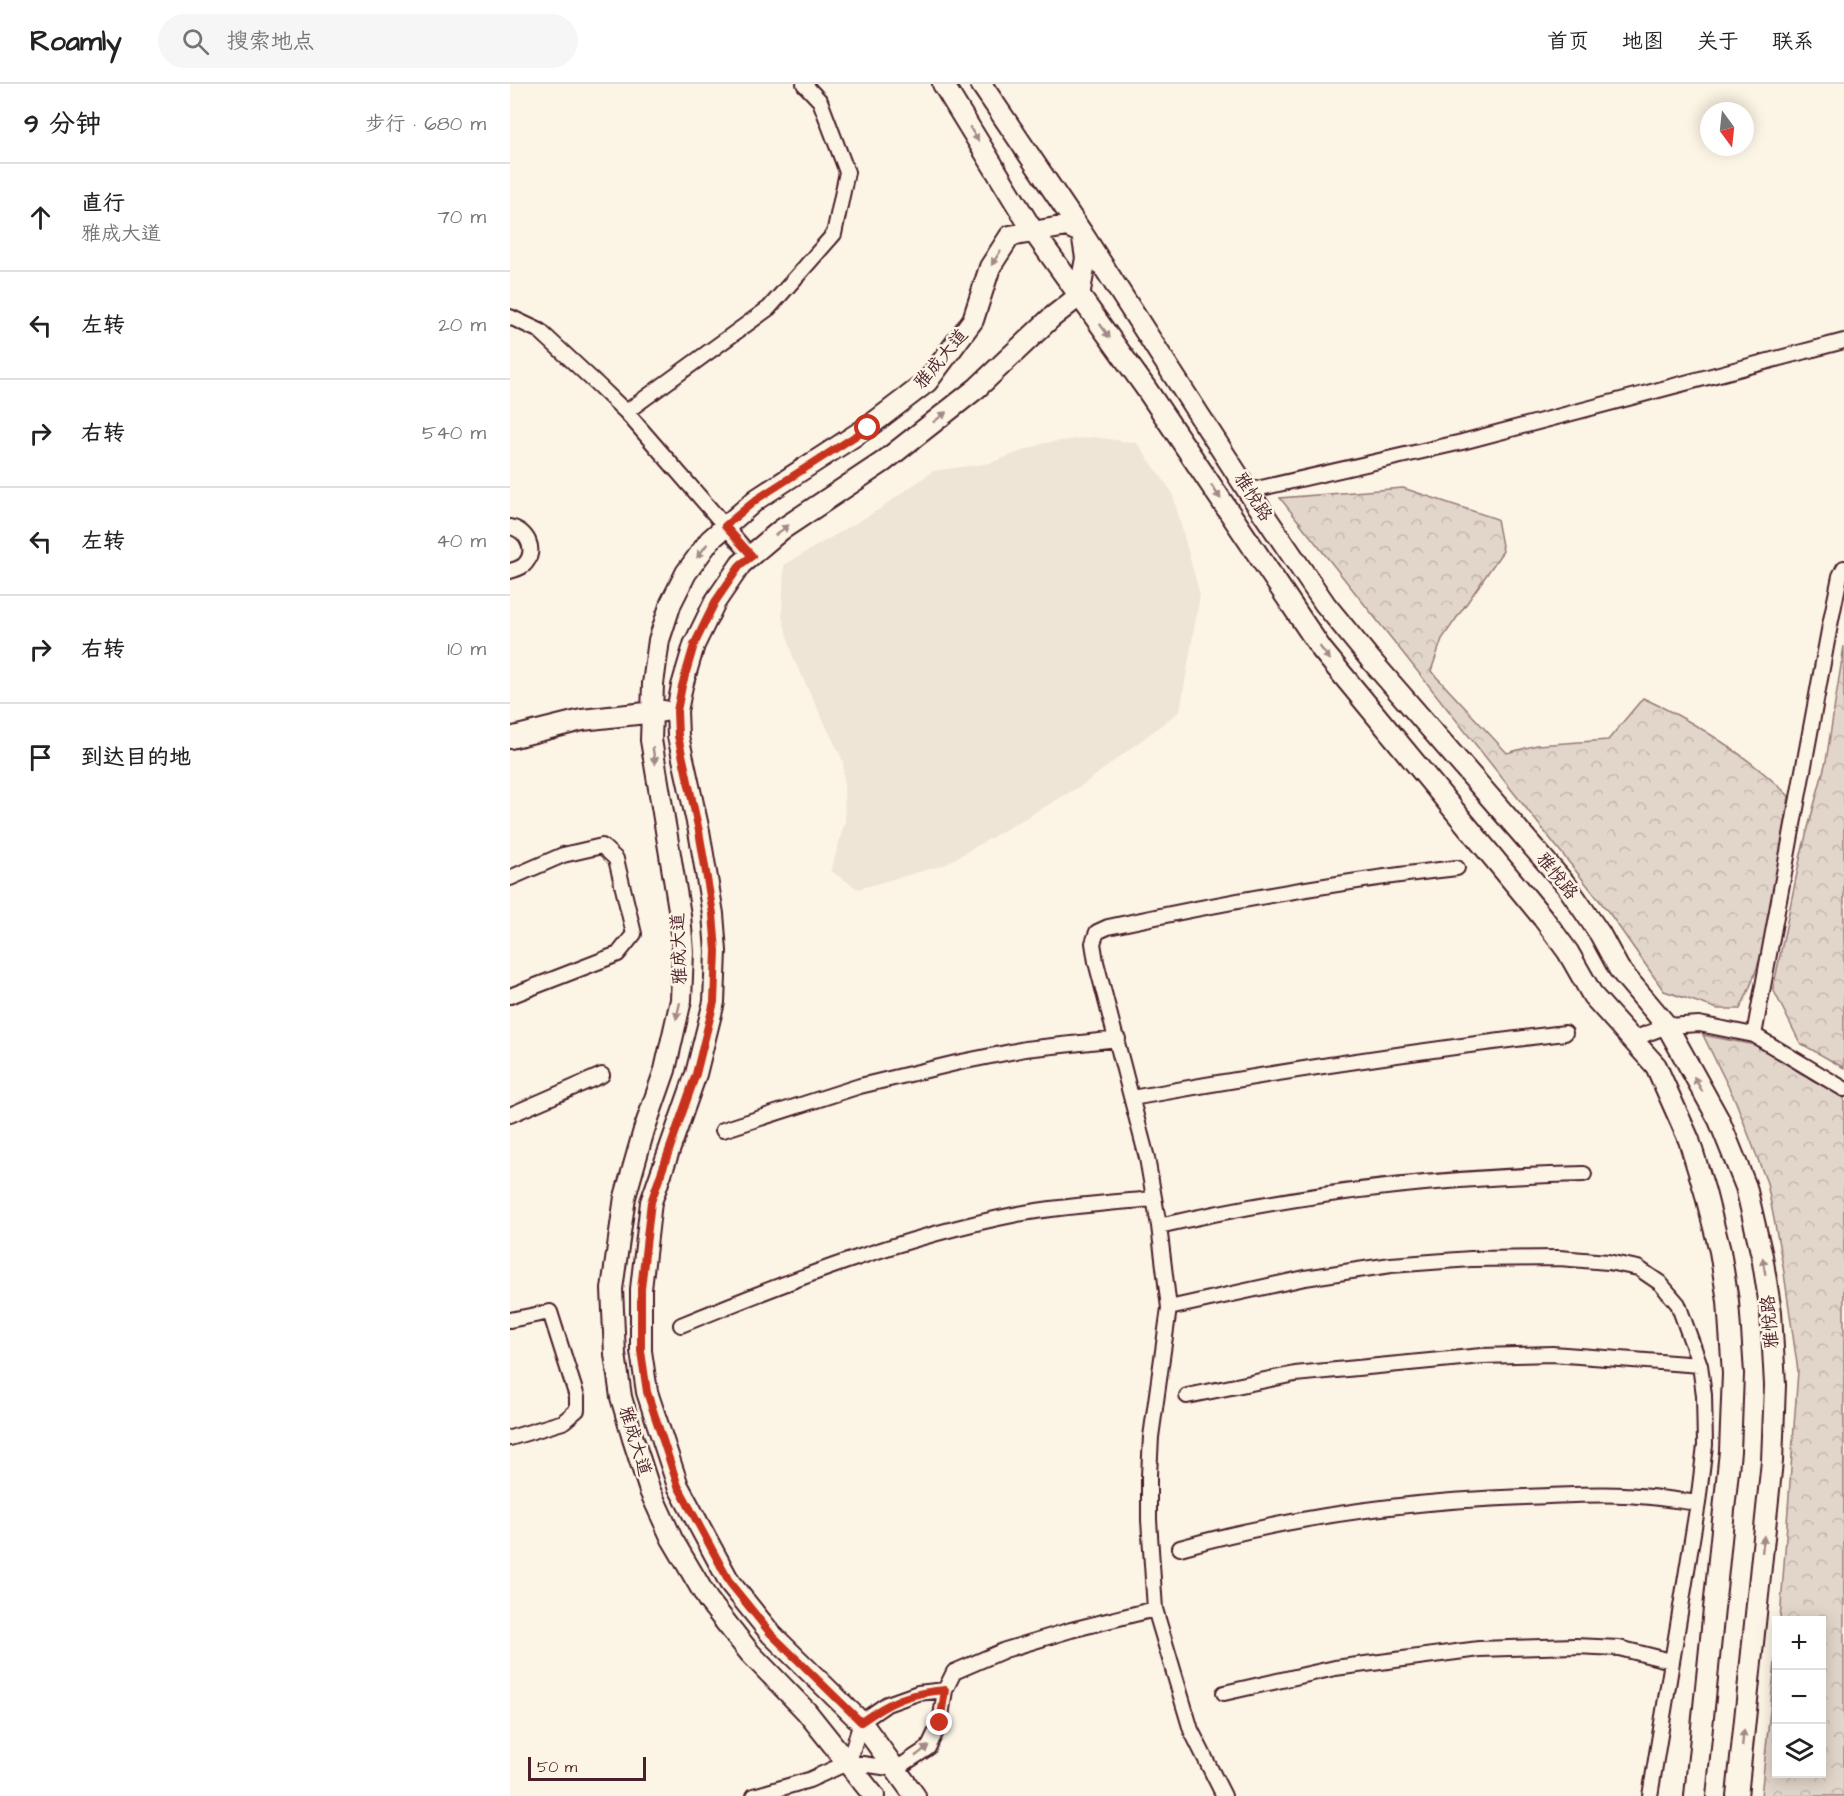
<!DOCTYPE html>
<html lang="zh">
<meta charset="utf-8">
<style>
body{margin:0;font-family:"Architects Daughter","LXGW WenKai TC",sans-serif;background:#f6f6f6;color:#222}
.controls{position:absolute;right:18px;bottom:18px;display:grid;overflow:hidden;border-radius:0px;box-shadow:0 3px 15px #0003}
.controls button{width:54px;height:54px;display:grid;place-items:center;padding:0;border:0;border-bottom:2px solid #e0e0e0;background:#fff;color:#222;font:30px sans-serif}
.compass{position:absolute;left:1190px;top:18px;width:54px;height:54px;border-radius:50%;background:#fff;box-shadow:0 3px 15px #0003;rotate:165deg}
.scale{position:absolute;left:18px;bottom:15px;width:118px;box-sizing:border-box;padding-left:6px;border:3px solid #4a1f2b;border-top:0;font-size:16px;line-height:21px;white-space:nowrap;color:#4a1f2b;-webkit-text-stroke:4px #fcf5e5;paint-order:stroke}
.stop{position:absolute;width:18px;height:18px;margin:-14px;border:4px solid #c8321e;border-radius:50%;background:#fff}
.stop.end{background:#c8321e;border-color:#fff;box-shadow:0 2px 6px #0008}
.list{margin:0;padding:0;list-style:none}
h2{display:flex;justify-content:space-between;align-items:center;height:78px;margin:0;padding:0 24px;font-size:26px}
h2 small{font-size:20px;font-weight:400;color:#767676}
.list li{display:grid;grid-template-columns:39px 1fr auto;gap:18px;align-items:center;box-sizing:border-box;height:108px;padding:0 24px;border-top:2px solid #e0e0e0}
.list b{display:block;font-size:22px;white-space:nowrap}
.list p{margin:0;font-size:20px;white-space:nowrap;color:#767676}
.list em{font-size:20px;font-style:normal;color:#767676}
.icon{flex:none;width:33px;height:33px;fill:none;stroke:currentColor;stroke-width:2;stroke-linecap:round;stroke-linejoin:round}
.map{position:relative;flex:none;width:1334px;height:1712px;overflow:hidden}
header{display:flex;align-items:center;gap:36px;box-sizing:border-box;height:84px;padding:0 30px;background:#fff;border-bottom:2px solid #e0e0e0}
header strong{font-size:28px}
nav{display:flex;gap:33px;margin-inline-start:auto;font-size:21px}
.search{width:420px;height:54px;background:#f6f6f6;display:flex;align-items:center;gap:15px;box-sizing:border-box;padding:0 21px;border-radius:33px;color:#767676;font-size:22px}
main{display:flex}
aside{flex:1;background:#fff}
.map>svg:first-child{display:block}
.built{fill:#eee5d7}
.forest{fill:url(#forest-crowns);stroke:#967a7a;stroke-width:1.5}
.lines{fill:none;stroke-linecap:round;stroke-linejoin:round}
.street-casing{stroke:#4a1f2b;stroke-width:18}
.secondary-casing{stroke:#4a1f2b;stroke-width:24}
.street{stroke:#fcf5e5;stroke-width:14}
.secondary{stroke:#fcf5e5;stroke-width:20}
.oneway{fill:#a38a88}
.route{stroke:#c8321e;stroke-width:8}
.labels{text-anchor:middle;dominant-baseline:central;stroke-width:5;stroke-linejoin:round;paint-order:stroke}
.street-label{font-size:18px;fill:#4a1f2b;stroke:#fcf5e5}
</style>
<header>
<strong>Roamly</strong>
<div class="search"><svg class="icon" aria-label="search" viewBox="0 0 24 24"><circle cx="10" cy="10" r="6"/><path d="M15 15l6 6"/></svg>搜索地点</div>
<nav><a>首页</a><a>地图</a><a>关于</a><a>联系</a></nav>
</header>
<main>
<aside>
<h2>9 分钟<small>步行 · 680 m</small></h2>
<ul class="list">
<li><svg class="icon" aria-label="ahead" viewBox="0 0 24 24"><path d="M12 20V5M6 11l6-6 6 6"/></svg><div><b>直行</b><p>雅成大道</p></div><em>70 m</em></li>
<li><svg class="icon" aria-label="left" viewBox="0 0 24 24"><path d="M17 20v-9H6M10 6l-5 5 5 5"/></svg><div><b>左转</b></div><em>20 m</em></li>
<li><svg class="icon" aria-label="right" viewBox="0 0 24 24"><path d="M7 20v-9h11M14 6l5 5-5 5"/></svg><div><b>右转</b></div><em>540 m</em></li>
<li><svg class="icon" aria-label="left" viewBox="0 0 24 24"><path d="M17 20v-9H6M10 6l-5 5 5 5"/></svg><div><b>左转</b></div><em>40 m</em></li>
<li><svg class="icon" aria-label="right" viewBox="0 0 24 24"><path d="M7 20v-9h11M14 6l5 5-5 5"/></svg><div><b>右转</b></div><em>10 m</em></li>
<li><svg class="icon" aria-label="arrive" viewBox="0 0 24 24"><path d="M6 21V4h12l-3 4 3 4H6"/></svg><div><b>到达目的地</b></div></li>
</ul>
</aside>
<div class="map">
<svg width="1334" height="1712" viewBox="0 0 1334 1712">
<defs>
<pattern id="forest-crowns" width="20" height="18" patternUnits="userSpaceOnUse" patternTransform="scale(1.5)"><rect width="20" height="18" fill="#e2d5ca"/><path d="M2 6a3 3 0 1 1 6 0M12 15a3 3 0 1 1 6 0" fill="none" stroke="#c3b6ae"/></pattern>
</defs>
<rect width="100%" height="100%" fill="#fcf5e5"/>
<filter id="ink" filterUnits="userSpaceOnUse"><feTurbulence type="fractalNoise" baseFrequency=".0167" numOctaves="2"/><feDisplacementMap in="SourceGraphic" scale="12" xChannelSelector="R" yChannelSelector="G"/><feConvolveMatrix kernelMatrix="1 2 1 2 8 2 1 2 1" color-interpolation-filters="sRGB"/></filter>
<g filter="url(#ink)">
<path class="built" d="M584,353L627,359L662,408L690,511L670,627L574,700L434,781L348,805L321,787L335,737L333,677L284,576L272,532L274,481L368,426L423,387L480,379L534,359Z"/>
<path class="forest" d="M893,404L987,435L993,467L932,555L921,587L997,669L1027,661L1098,656L1133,614C1185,638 1237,671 1279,712C1268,783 1263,860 1230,925H1208L1154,907L1100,830L770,414Z
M1334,562V984L1290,959L1263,905L1291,770L1316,677Z
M1193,951L1245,961L1307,999L1334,1013V1712H1251L1266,1569V1690H1312V1536H1270L1288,1287L1273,1182L1257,1099L1226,1018Z"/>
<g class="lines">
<defs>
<path id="street" d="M0,233L30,247L87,300L116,328L241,472
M116,328L259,224L324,150L337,88L310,17L294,0
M738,407L952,358L1334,257
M0,443C17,446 28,467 14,481C10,484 4,486 0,487
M0,794L53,771L92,762L106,775L124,850L108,870L0,912
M1244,951L1320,541L1330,492L1334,484
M1123,955L1157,942L1189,940L1244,951L1334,1005
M622,1014C766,988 910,966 1055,949
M0,1031L92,991
M213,1046L350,1002L446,979L515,965L608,955
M649,1142C788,1109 932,1093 1074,1090
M659,1224L795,1194L881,1181L961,1175L1049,1174L1098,1178L1128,1184L1150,1199L1168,1220L1190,1281L1194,1311L1195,1361L1188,1419L1140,1712
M0,1236L40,1228L67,1313V1326L53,1338L0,1354
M171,1241C281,1196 391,1153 508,1130C553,1122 599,1119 644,1115
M677,1312L785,1290L972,1272L1042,1270L1190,1281
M670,1464C783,1432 898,1417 1015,1413C1048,1412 1083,1409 1115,1411C1140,1412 1164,1416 1188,1419
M435,1606L444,1588L495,1566L561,1546L645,1525
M714,1609L825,1584L969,1565L1065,1562L1109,1564L1161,1577
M244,1712L299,1696L339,1678L386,1685L418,1664L430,1639L435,1606L408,1609L377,1620L351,1638L339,1678
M714,1712L681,1646L645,1525L639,1436V1391L641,1353L659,1224L649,1142L637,1074L586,878L583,859L587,848L598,843C714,818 830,797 947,784"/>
<path id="secondary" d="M433,0L523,147L635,303L812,566L1033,834L1058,868L1083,912L1146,982L1179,1056L1195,1108L1210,1167L1218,1217L1223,1290L1220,1367L1185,1712
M471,0L572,149L738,407L815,520L860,575L1057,802L1090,850L1109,885L1157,942L1209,1036L1236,1103L1252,1172L1261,1228L1265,1301L1262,1377L1227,1712
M0,654L72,636L154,627
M364,1712L296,1627L240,1569L198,1516L162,1455L140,1407L123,1355L111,1313L105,1270L102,1205L115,1113L134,1046L155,986L171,916L173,868L170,831L141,656L143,600L149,556L161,519L176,489L200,456L247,415L358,343L417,298L463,236L480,183L500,152L557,142L572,149L576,174L569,212L541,234L467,304L373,378L271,446L231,480L205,518L184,561L172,602L167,627L168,652L189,747L203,830L206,867L204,918L186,990L141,1118L131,1205V1267L137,1308L168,1402L220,1499L261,1550L351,1638L405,1712"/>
</defs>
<use href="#street" class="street-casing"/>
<use href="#secondary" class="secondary-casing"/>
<use href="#street" class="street"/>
<use href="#secondary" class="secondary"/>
</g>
<defs><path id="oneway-solid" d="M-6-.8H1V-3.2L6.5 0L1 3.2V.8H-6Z" transform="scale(1.5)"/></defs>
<g class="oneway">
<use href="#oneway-solid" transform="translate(464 50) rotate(59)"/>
<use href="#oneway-solid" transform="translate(486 174) rotate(122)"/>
<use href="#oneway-solid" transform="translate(595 247) rotate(54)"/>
<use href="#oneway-solid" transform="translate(430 333) rotate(-38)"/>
<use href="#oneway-solid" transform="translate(706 408) rotate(56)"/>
<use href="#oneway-solid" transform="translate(272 446) rotate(-37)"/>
<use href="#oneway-solid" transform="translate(192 467) rotate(127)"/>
<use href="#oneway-solid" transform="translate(815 569) rotate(52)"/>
<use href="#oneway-solid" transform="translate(144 672) rotate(81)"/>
<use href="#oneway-solid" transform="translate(168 927) rotate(103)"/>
<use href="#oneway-solid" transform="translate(1188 1000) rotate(-119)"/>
<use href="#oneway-solid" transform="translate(1254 1182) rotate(-99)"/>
<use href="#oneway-solid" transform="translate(1253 1460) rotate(-84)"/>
<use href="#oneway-solid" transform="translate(1233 1654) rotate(-84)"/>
<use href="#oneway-solid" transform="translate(412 1667) rotate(-38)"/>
</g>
</g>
<g class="lines" filter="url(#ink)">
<path class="route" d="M358,344L247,415L215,442L242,472L231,480L205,518L184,561L172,602L167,627L168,652L189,747L203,830L206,867L204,918L186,990L141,1118L131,1205V1267L137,1308L168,1402L220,1499L261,1550L351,1638C381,1617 398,1609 435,1606L430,1639"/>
</g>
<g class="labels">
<g class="street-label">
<text transform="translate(431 275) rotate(-50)">雅成大道</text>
<text transform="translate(743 413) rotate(57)">雅悦路</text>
<text transform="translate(1047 792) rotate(51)">雅悦路</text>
<text transform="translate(169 865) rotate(-92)">雅成大道</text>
<text transform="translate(1260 1238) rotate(-95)">雅悦路</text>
<text transform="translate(125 1357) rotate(73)">雅成大道</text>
</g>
</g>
</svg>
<div class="controls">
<button>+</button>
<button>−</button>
<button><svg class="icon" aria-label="layers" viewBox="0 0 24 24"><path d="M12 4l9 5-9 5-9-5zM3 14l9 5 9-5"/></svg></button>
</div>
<svg class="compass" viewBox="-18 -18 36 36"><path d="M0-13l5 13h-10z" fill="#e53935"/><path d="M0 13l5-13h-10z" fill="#767676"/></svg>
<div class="scale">50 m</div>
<div class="stop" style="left:358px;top:344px"></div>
<div class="stop end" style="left:430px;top:1639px"></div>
</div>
</main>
